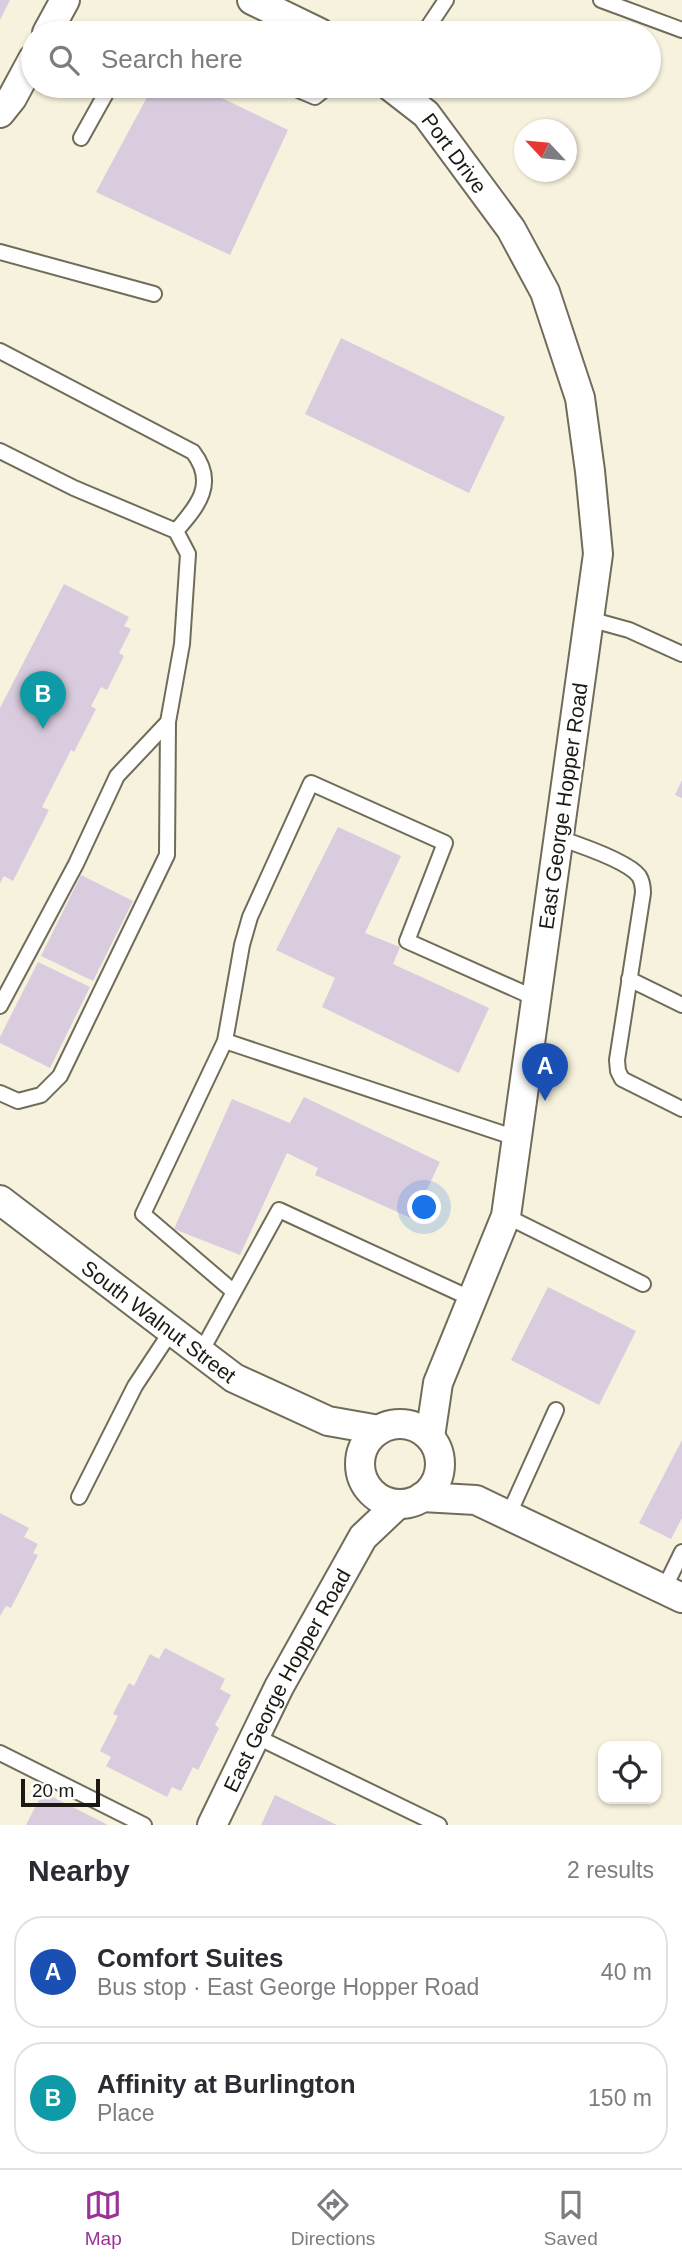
<!DOCTYPE html>
<meta charset="utf-8">
<style>
body{margin:0;font-family:Arial,sans-serif;background:#f2f2f3;color:#2b2b33}
.controls{position:absolute;right:21px;bottom:21px;display:grid;overflow:hidden;border-radius:14px;box-shadow:0 2px 5px #0004}
.controls button{width:63px;height:63px;display:grid;place-items:center;padding:0;border:0;border-bottom:2px solid #e1e1e2;background:#fff;color:#2b2b33;font:35px sans-serif}
.compass{position:absolute;left:514px;top:119px;width:63px;height:63px;border-radius:50%;background:#fff;box-shadow:0 2px 5px #0004;rotate:296deg}
.scale{position:absolute;left:21px;bottom:18px;width:79px;box-sizing:border-box;padding-left:7px;border:4px solid #1b1912;border-top:0;font-size:19px;line-height:24px;white-space:nowrap;color:#1b1912;-webkit-text-stroke:5px #fff;paint-order:stroke}
.you{position:absolute;left:425px;top:1208px;width:24px;height:24px;margin:-18px;border:5px solid #fff;border-radius:50%;background:#1a73e8;box-shadow:0 0 0 10px #1a73e833}
.badge{display:grid;place-items:center;width:46px;height:46px;border-radius:50%;background:#9b3396;color:#fff;font-size:23px;font-weight:700}
.pin{position:absolute;translate:-50% -58px;filter:drop-shadow(0 2px 4px #0008)}
.pin::after{content:'';position:absolute;top:37px;width:24px;height:21px;background:inherit;clip-path:polygon(0 0,100% 0,50% 100%)}
.list{margin:0;padding:0;list-style:none}
h2{display:flex;justify-content:space-between;align-items:center;height:91px;margin:0;padding:0 28px;font-size:30px}
h2 small{font-size:23px;font-weight:400;color:#7c7c81}
.list li{display:grid;grid-template-columns:46px 1fr auto;gap:21px;align-items:center;box-sizing:border-box;height:112px;margin:0 14px 14px;padding:0 14px;border:2px solid #e1e1e2;border-radius:28px}
.list b{display:block;font-size:26px;white-space:nowrap}
.list p{margin:0;font-size:23px;white-space:nowrap;color:#7c7c81}
.list em{font-size:23px;font-style:normal;color:#7c7c81}
.icon{flex:none;width:38px;height:38px;fill:none;stroke:currentColor;stroke-width:2;stroke-linecap:round;stroke-linejoin:round}
.map{position:relative;flex:none;width:682px;height:1825px;overflow:hidden}
.search{position:absolute;background:#fff;box-shadow:0 2px 5px #0004;left:21px;right:21px;top:21px;height:77px;display:flex;align-items:center;gap:18px;box-sizing:border-box;padding:0 24px;border-radius:38px;color:#7c7c81;font-size:26px}
.sheet{height:343px;background:#fff}
nav{display:flex;justify-content:space-around;align-items:center;box-sizing:border-box;height:98px;border-top:2px solid #e1e1e2;background:#fff;font-size:19px;color:#7c7c81}
nav a{display:grid;justify-items:center;gap:4px}
nav .on{color:#9b3396}
.map>svg:first-child{display:block}
.building{fill:#d9ccde}
.lines{fill:none;stroke-linecap:round;stroke-linejoin:round}
.service-casing{stroke:#706c59;stroke-width:18}
.minor-casing{stroke:#706c59;stroke-width:32}
.service{stroke:#fff;stroke-width:14}
.minor{stroke:#fff;stroke-width:28}
.labels{text-anchor:middle;dominant-baseline:central;stroke-width:5;stroke-linejoin:round;paint-order:stroke}
.street-label{font-size:21px;fill:#1b1912;stroke:#fff}
</style>
<div class="map">
<svg width="682" height="1825" viewBox="0 0 682 1825">
<rect width="100%" height="100%" fill="#f7f2dd"/>
<path class="building" d="M0,0H10L0,20Z
M153,86H197L288,130L230,255L96,192Z
M341,338L505,417L469,493L305,414Z
M64,584L129,617L124,626L131,629L119,653L124,656L107,690L101,687L91,706L96,709L74,752L71,750L42,807L49,810L13,881L4,876L0,883V708Z
M682,780V798L675,795Z
M338,827L401,856L365,933L400,947L393,964L489,1008L459,1073L322,1007L335,978L276,950Z
M81,875L133,901L93,981L41,956Z
M38,962L90,987L50,1068L0,1043V1037Z
M304,1097L440,1162L413,1219L315,1175L318,1168L287,1153L240,1255L174,1229L232,1099L290,1123Z
M548,1287L636,1331L599,1405L511,1360Z
M682,1440V1518L671,1539L639,1523Z
M0,1513L29,1528L24,1537L38,1544L33,1553L38,1555L11,1608L6,1606L0,1616Z
M165,1648L225,1679L220,1689L231,1695L215,1725L219,1728L198,1770L193,1767L181,1791L172,1787L167,1797L106,1766L111,1757L100,1751L118,1716L113,1714L129,1683L134,1686L150,1654L159,1659Z
M43,1792L108,1825H26Z
M275,1795L337,1825H261Z"/>
<g class="lines">
<defs>
<path id="service" d="M601,0L682,30
M161,33H169
M424,33L446,0
M289,86L315,97L329,86
M81,138L110,86
M0,252L154,294
M0,351L193,452C217,483 198,506 176,531
M0,451L74,488L176,531L188,554L182,644L168,722L167,855L60,1076L41,1095L18,1101L0,1093
M589,619L629,630L682,654
M559,838C577,844 628,861 639,876C642,881 643,887 643,893L617,1060L618,1071L622,1079L682,1109
M629,979L682,1005
M0,1006L76,864L117,776L168,722
M225,1041L242,945L250,917L311,783L445,843L407,941L535,998
M506,1216L643,1284
M234,1292L143,1214L225,1041L516,1138
M201,1352L279,1210L472,1299
M79,1497L135,1386L172,1330
M508,1516L556,1410
M664,1589L682,1552
M255,1736L439,1825
M0,1753L144,1825"/>
<g id="minor">
<path d="M252,0L320,33"/>
<path d="M47,33L65,0"/>
<path id="s1" d="M390,86L426,114L511,229L545,292L580,398L590,471L598,554L506,1216L438,1383L430,1437"/>
<path d="M0,113L12,98L33,59"/>
<path id="s2" d="M0,1200L234,1378L328,1421L379,1430"/>
<circle cx="400" cy="1464" r="40"/>
<path d="M422,1497L476,1500L682,1598"/>
<path id="s3" d="M212,1825L279,1687L363,1537L398,1504"/>
</g>
</defs>
<use href="#service" class="service-casing"/>
<use href="#minor" class="minor-casing"/>
<use href="#service" class="service"/>
<use href="#minor" class="minor"/>
</g>
<g class="labels">
<g class="street-label">
<text stroke="none"><textPath href="#s1" startOffset="94">Port Drive</textPath></text>
<text transform="translate(563 806) rotate(-82)">East George Hopper Road</text>
<text stroke="none"><textPath href="#s2" startOffset="200">South Walnut Street</textPath></text>
<text stroke="none"><textPath href="#s3" startOffset="163">East George Hopper Road</textPath></text>
</g>
</g>
</svg>
<div class="controls">
<button><svg class="icon" aria-label="locate" viewBox="0 0 24 24"><circle cx="12" cy="12" r="6"/><path d="M12 2v4M12 18v4M2 12h4M18 12h4"/></svg></button>
</div>
<svg class="compass" viewBox="-18 -18 36 36"><path d="M0-13l5 13h-10z" fill="#e53935"/><path d="M0 13l5-13h-10z" fill="#7c7c81"/></svg>
<div class="scale">20 m</div>
<div class="you"></div>
<div class="pin badge" style="left:545px;top:1101px;background:#1a4fb4">A</div>
<div class="pin badge" style="left:43px;top:729px;background:#0f9aa8">B</div>
<div class="search"><svg class="icon" aria-label="search" viewBox="0 0 24 24"><circle cx="10" cy="10" r="6"/><path d="M15 15l6 6"/></svg>Search here</div>
</div>
<section class="sheet">
<h2>Nearby<small>2 results</small></h2>
<ul class="list">
<li><span class="badge" style="background:#1a4fb4">A</span><div><b>Comfort Suites</b><p>Bus stop · East George Hopper Road</p></div><em>40 m</em></li>
<li><span class="badge" style="background:#0f9aa8">B</span><div><b>Affinity at Burlington</b><p>Place</p></div><em>150 m</em></li>
</ul>
</section>
<nav>
<a class="on"><svg class="icon" aria-label="map" viewBox="0 0 24 24"><path d="M3 6l6-2 6 2 6-2v14l-6 2-6-2-6 2zM9 4v14M15 6v14"/></svg>Map</a>
<a><svg class="icon" aria-label="directions" viewBox="0 0 24 24"><path d="M12 3l9 9-9 9-9-9zM9 14v-3h6M13 9l2 2-2 2"/></svg>Directions</a>
<a><svg class="icon" aria-label="saved" viewBox="0 0 24 24"><path d="M7 4h10v16l-5-4-5 4z"/></svg>Saved</a>
</nav>
